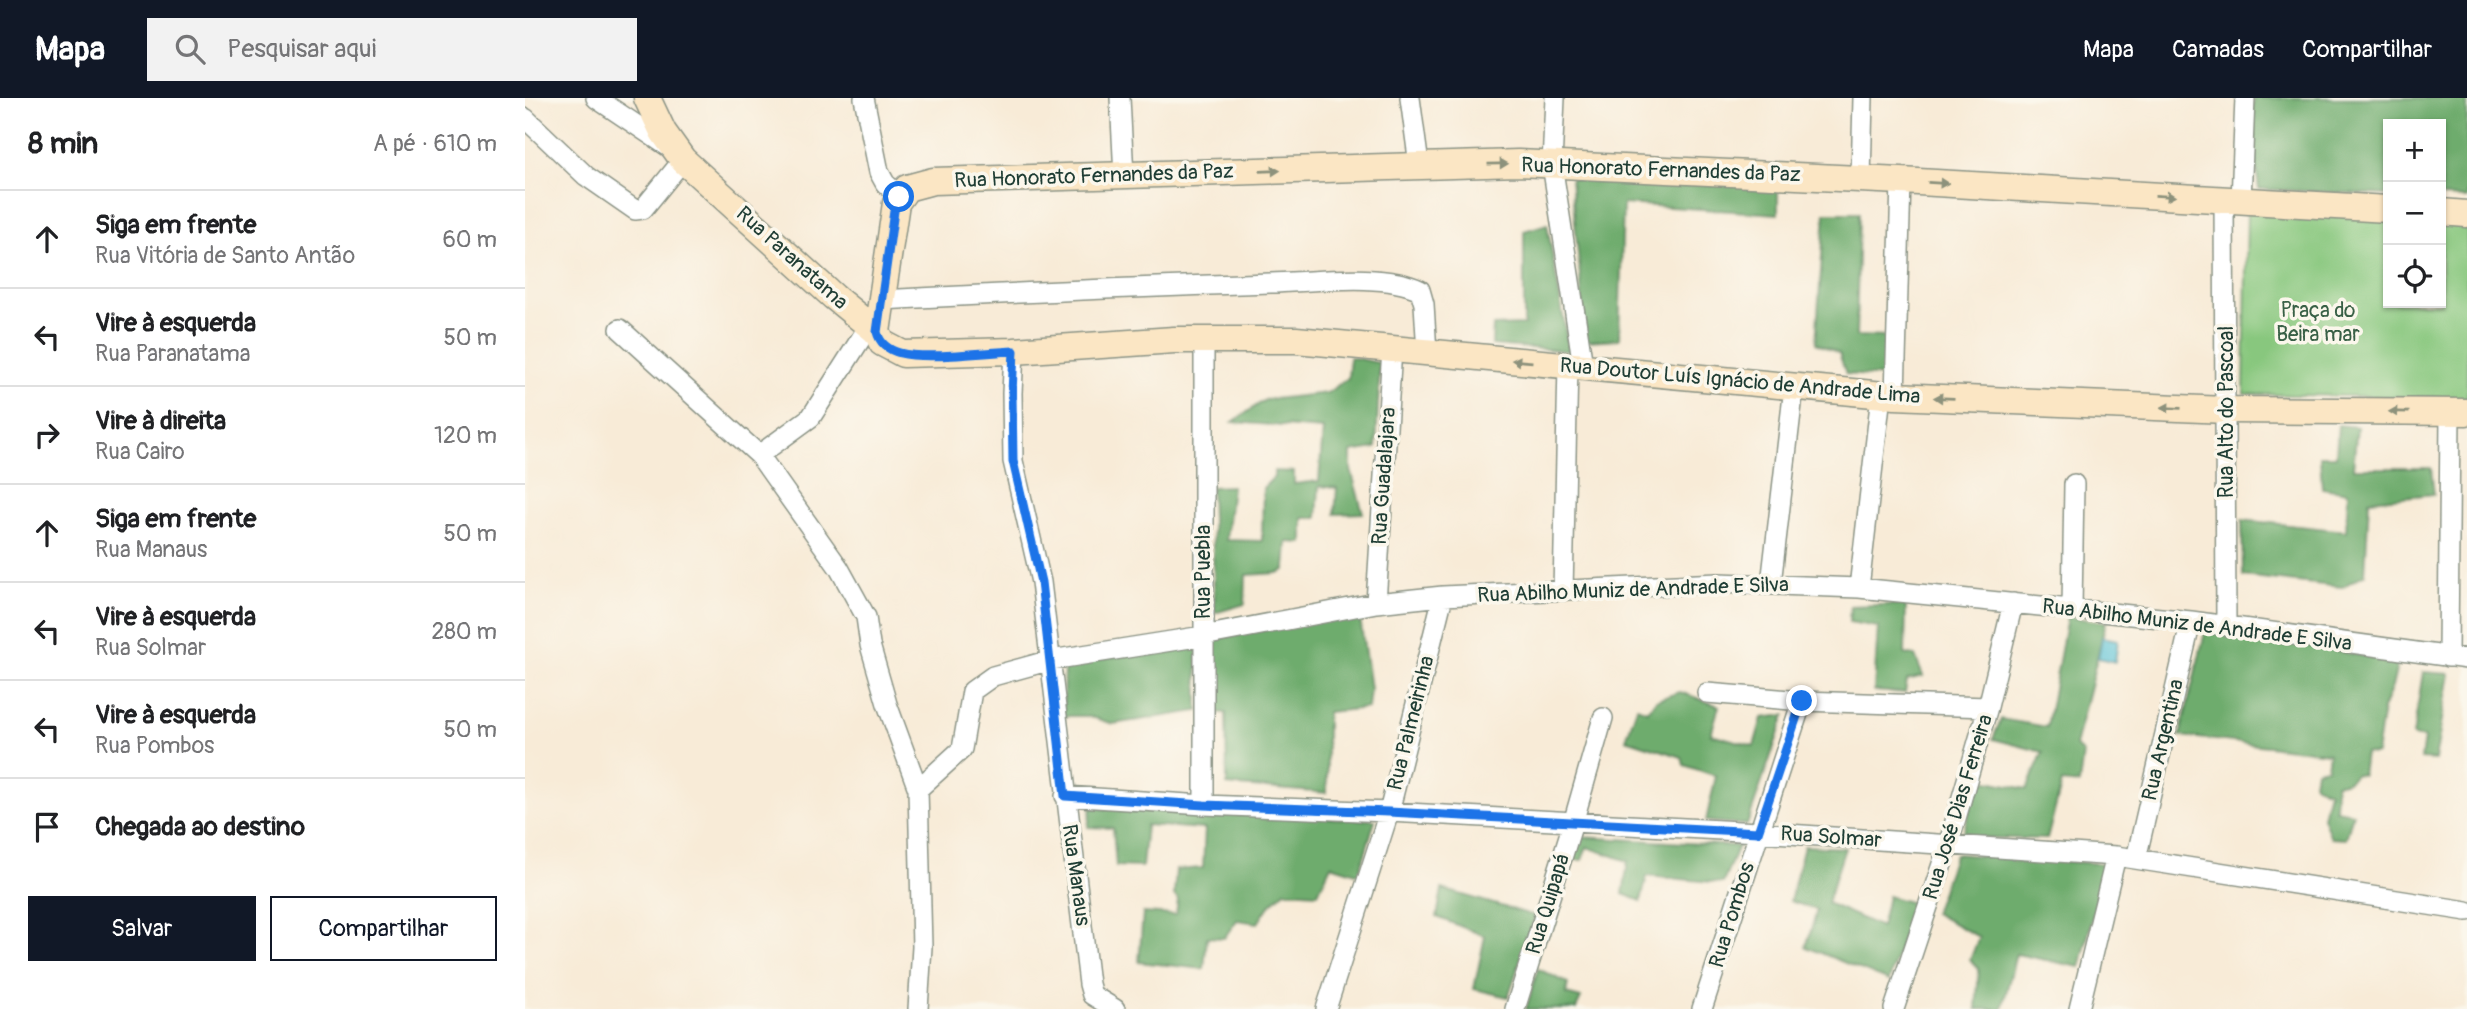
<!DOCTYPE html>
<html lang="pt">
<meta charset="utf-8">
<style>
body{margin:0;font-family:Pangolin,sans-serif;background:#f2f2f2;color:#202124}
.controls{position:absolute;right:21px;top:21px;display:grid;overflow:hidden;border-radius:0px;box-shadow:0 2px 5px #0004}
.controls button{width:63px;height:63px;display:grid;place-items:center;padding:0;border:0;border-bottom:2px solid #e0e0e0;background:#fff;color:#202124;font:35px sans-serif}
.stop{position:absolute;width:21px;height:21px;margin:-16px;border:5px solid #1a73e8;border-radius:50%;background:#fff}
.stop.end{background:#1a73e8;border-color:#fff;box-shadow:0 2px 7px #0008}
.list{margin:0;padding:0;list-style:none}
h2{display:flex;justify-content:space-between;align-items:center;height:91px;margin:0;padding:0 28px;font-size:30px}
h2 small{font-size:23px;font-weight:400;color:#757577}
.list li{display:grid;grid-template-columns:46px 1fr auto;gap:21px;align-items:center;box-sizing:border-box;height:98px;padding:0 28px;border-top:2px solid #e0e0e0}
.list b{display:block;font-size:26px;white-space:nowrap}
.list p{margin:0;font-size:23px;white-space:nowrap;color:#757577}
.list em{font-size:23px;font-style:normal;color:#757577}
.actions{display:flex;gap:14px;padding:21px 28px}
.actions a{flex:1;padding:16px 0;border:2px solid #111827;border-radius:0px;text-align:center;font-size:24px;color:#111827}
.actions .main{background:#111827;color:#fff}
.icon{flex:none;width:38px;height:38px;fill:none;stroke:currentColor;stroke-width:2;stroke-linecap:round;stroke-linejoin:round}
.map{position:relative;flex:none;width:1942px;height:911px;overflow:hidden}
header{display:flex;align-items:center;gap:42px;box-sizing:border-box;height:98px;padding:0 35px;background:#111827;color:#fff}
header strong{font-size:33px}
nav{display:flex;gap:38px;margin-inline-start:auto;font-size:24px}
.search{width:490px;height:63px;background:#f2f2f2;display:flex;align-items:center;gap:18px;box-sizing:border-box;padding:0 24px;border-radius:0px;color:#757577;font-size:26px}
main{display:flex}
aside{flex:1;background:#fff}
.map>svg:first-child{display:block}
.green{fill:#88c77e;stroke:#548259;stroke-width:2}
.forest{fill:#6eac6d;stroke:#467450;stroke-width:2}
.water{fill:#5ac2d7;stroke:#3c8086;stroke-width:2}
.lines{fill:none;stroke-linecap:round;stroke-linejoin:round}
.street-casing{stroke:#8c9486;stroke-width:22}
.secondary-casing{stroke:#8c9486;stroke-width:29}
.street{stroke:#fff;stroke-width:19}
.secondary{stroke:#fbe6c4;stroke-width:26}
.oneway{fill:#8d927c}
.route{stroke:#1a73e8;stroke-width:9}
.labels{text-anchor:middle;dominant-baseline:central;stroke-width:7;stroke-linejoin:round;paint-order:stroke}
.street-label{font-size:21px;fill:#1f3d34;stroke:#fbf7ec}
.park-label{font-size:21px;fill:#396046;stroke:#fbf7ec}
</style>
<header>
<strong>Mapa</strong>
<div class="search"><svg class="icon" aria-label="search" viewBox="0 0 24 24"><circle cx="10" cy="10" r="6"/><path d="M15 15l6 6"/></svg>Pesquisar aqui</div>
<nav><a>Mapa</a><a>Camadas</a><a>Compartilhar</a></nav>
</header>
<main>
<aside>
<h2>8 min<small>A pé · 610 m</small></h2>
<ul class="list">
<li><svg class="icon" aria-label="ahead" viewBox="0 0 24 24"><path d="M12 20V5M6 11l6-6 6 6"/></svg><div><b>Siga em frente</b><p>Rua Vitória de Santo Antão</p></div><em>60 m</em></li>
<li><svg class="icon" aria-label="left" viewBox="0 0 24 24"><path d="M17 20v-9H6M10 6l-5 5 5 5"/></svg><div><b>Vire à esquerda</b><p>Rua Paranatama</p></div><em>50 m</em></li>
<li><svg class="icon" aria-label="right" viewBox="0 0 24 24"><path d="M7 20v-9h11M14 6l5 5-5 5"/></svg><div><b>Vire à direita</b><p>Rua Cairo</p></div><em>120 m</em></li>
<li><svg class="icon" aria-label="ahead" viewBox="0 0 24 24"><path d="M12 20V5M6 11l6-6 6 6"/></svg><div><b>Siga em frente</b><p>Rua Manaus</p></div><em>50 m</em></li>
<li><svg class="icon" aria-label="left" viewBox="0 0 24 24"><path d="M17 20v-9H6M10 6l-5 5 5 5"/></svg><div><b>Vire à esquerda</b><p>Rua Solmar</p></div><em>280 m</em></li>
<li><svg class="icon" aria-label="left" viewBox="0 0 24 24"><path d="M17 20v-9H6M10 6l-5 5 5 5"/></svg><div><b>Vire à esquerda</b><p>Rua Pombos</p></div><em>50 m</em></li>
<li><svg class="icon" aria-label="arrive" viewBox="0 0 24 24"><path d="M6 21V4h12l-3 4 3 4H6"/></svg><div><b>Chegada ao destino</b></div></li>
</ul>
<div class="actions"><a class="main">Salvar</a><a>Compartilhar</a></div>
</aside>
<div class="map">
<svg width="1942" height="911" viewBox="0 0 1942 911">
<rect width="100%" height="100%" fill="#fbf7ec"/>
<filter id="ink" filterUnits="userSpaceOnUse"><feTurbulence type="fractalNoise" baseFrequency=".0143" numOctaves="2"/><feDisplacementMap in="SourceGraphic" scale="14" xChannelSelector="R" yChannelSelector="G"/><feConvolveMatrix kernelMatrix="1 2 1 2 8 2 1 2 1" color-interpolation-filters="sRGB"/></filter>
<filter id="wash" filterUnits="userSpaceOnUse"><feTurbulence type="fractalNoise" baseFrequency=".00686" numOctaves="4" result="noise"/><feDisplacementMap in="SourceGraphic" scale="28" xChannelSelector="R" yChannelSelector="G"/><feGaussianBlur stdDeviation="1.57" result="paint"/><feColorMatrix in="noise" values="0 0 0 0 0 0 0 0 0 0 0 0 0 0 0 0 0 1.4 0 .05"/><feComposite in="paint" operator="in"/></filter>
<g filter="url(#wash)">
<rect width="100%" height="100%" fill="#f8ebd7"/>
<path class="green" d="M1722,111L1863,118V205H1916V120L1942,121V300L1719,296Z"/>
<path class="forest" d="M1729,0H1942V100L1916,99V26H1863V97L1734,91L1726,28Z
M1046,80L1253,88V116L1098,106L1094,241L1061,243Z
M1300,115H1334L1331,238L1361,239L1360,279L1321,276L1314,255L1291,245Z
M1022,126L1044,253L967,247L968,228L999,227V133Z
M825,259L855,265L851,350L826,354V372L838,415L810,416L812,390L794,388L792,420H778V445L762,444L760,472L752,475L721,477L720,506L690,515L686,389L707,388L701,442L737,443L738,390L749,379V373L769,374V386L794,383L798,331L708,324L740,302L802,295L823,280Z
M1813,327L1832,329L1828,370H1906L1909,396L1844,402L1840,476L1817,489L1718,478L1717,422L1821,433L1823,394L1797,390L1795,358H1811Z
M1381,506L1380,556L1390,558L1398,578L1382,582L1380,595L1349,593L1353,529L1324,524L1325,508Z
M834,513L845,591L843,610L802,614V695L702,687L701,615L683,614L684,542Z
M1542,519L1581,524L1550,648L1558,655L1554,686L1537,684L1522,741L1437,739L1453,681L1502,691L1518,654L1468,641L1476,621L1522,629Z
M1681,530L1873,564L1867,589L1858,611L1851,656L1840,655L1837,677L1831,676L1822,683L1811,686L1810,712L1828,715L1821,741L1806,740L1798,719L1804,693L1789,686L1791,672L1802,670L1804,655L1655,638Z
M672,546L673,613L588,626L562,618H538L539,567Z
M1898,574L1925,576L1910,662L1896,661L1899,640L1888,638Z
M1155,594L1194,608L1186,636L1229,648L1237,620L1260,617L1222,727L1181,723L1191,678L1159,667L1157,659L1101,641L1112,609L1122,613L1131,602Z
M566,710L850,722L834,776L806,767L793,795L760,793L744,808L733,825L712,822L699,840L682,839L679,871L614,864L618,815L651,817L653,802L649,797L651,772L678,770L680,731L621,727L617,769L591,768L588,730L563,729Z
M1056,739L1213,748L1198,785L1122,778L1116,803L1098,796L1103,763L1062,749L1057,762H1048Z
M1279,748L1320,750L1302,805L1356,829L1363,798L1388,805L1364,883L1281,849L1292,812L1265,803Z
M1430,756L1581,766L1555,869L1491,856L1477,911H1451L1454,871L1445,862L1454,839L1409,815Z
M917,791L1010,818L983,899L949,891L960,838L912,819Z
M1013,871L1043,885L1041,896L1056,900L1051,911H1001Z"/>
<path class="water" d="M1577,539L1593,542L1590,564L1573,560Z"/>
</g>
<g filter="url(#ink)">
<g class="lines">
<defs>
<path id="street" d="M71,0L144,49
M339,0L354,74L360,85L375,99
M595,0L599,78
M885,0L894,67
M1030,0L1027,66L1058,268
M0,20L61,78L110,112L118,111L158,62
M1336,81L1338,0
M1699,102L1701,526
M1716,103L1720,0
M356,202C486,195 616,189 746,185C788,184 858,174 895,192L899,206L902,255
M95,231L234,357L314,470L341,519L345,547L362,606L393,691L397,849L393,911
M679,241V707
M489,253L487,295L488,363L516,484L564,886L567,897L590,911
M1370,298L1376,83
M234,357L286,319L344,228
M1246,486L1269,289
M1334,490L1356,297
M1038,493L1043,267
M851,505L867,251
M1547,511L1549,386
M1923,559L1925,314
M1182,595L1277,603L1463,609
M393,691L437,651L447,593L468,578L526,562L678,538L851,505L918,498L1193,485L1334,490L1666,523L1942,561
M540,698L679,707L864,714L1233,734L1591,758L1942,813
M1611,761L1666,523
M801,911L864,714L918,498
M990,911L1048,725L1078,620
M1177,911L1277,603
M1369,911L1423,748L1463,609L1488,505
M1554,911L1591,758"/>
<path id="secondary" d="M122,0L138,34L158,62L309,199L352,234L357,245L378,256L489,253L649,242H771L1370,298L1701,312L1942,314
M1916,114L1942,116
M352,234L371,105L382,90L408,83L993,65L1376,83L1863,111"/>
</defs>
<use href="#street" class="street-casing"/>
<use href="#secondary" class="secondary-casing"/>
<use href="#street" class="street"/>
<use href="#secondary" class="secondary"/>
</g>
<defs><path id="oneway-solid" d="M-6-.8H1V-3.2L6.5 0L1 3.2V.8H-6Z" transform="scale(1.75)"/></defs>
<g class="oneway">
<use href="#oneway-solid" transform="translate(973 66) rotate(-1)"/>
<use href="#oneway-solid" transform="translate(745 73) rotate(-2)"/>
<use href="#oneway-solid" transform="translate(1413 85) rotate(3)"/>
<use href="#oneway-solid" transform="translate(1640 98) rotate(3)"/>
<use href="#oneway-solid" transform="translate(997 263) rotate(-175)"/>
<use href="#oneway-solid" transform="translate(1419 300) rotate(-178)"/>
<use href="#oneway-solid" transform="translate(1646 310) rotate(-178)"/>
<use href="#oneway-solid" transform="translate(1874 314) rotate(-179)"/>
</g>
</g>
<g class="lines" filter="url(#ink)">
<path class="route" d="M374,99L369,113L352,234C355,246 364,252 375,255C401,262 460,254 489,253L487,295L488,363L516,484L540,698L679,707L864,714L1233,734L1277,603"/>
</g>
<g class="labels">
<g class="street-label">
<text transform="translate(1136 72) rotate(2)">Rua Honorato Fernandes da Paz</text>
<text transform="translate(569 78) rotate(-2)">Rua Honorato Fernandes da Paz</text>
<text transform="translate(267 160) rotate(42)">Rua Paranatama</text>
<text transform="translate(1215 283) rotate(5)">Rua Doutor Luís Ignácio de Andrade Lima</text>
<text transform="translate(1701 314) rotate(-90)">Rua Alto do Pascoal</text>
<text transform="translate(859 378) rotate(-86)">Rua Guadalajara</text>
<text transform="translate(678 474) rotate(-90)">Rua Puebla</text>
<text transform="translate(1108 492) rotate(-2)">Rua Abilho Muniz de Andrade E Silva</text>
<text transform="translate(1672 527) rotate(7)">Rua Abilho Muniz de Andrade E Silva</text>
<text transform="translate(886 625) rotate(-76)">Rua Palmeirinha</text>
<text transform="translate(1638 642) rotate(-77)">Rua Argentina</text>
<text transform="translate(1433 709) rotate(-73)">Rua José Dias Ferreira</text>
<text transform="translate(1306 739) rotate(4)">Rua Solmar</text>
<text transform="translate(551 777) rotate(82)">Rua Manaus</text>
<text transform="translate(1023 806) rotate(-73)">Rua Quipapá</text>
<text transform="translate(1207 817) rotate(-73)">Rua Pombos</text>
</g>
<g class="park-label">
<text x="1793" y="212">Praça do<tspan x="1793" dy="24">Beira mar</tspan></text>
</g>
</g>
</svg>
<div class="controls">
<button>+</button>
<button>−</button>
<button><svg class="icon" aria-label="locate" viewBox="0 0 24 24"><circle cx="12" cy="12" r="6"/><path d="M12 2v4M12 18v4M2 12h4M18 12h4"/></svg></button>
</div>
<div class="stop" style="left:374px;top:99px"></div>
<div class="stop end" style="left:1277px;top:603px"></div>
</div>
</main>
